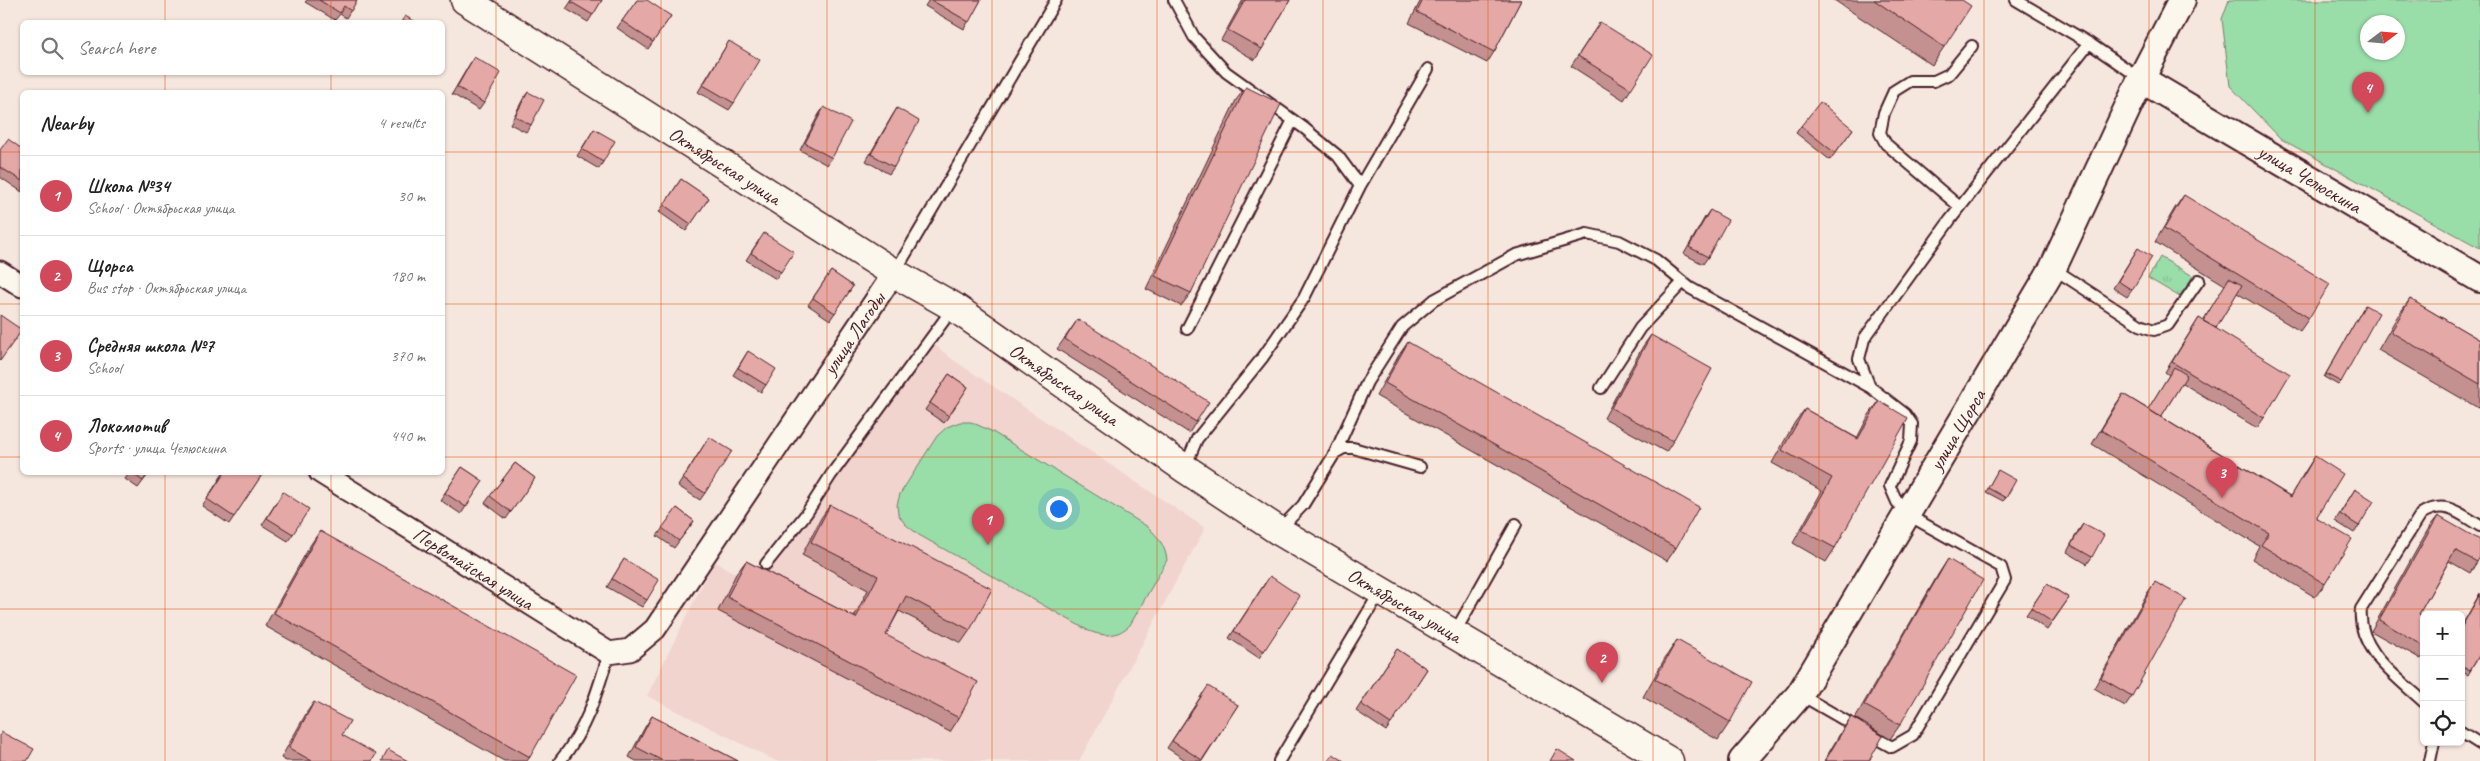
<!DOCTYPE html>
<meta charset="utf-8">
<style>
body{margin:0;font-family:Caveat,sans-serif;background:#f2f2f2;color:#222}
.controls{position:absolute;right:15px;bottom:15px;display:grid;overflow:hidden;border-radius:8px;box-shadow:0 1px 4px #0004}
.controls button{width:45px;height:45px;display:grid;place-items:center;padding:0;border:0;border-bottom:1px solid #e0e0e0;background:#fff;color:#222;font:25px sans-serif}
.compass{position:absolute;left:2360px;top:15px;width:45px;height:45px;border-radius:50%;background:#fff;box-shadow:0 1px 4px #0004;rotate:74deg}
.you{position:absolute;left:1058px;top:508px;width:18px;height:18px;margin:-12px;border:4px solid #fff;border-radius:50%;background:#1a73e8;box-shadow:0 0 0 8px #1a73e833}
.badge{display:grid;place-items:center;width:32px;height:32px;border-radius:50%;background:#d1495b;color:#fff;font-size:16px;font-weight:700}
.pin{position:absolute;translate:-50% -41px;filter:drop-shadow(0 1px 2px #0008)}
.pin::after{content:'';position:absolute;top:26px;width:18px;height:15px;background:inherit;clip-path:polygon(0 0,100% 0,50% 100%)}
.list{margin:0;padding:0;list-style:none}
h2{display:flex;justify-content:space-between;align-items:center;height:65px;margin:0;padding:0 20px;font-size:21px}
h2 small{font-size:16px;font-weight:400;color:#767676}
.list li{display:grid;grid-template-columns:32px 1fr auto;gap:15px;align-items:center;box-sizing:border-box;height:80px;padding:0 20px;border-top:1px solid #e0e0e0}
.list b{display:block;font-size:19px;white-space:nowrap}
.list p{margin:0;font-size:16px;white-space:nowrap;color:#767676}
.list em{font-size:16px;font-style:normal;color:#767676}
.icon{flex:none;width:28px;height:28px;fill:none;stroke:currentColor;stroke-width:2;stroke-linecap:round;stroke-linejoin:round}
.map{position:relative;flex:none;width:2480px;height:761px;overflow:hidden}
.search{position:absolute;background:#fff;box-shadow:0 1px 4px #0004;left:20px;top:20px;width:425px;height:55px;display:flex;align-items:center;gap:12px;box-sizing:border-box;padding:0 18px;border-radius:8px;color:#767676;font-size:19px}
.panel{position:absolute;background:#fff;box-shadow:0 1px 4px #0004;left:20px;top:90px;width:425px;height:385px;border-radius:8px}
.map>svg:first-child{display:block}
.built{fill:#f1d4ce}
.park{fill:url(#park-tufts);stroke:#727e6a}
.pitch{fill:#99dda9;stroke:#727e6a;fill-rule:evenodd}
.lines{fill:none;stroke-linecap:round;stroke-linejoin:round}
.service-casing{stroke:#4a1f2b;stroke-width:14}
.minor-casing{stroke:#4a1f2b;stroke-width:25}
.tertiary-casing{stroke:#4a1f2b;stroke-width:30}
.secondary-casing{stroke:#4a1f2b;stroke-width:31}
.service{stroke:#fbf7ec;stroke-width:10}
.minor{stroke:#fbf7ec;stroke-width:21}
.tertiary{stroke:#fbf7ec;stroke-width:26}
.secondary{stroke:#fbf7ec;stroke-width:28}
.wall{fill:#c49190;stroke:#4a1f2b}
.building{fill:#e4a9a7;stroke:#4a1f2b}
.grid{fill:none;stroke:#e0560e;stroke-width:1;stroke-opacity:0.55}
.labels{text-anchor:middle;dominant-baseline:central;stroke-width:4;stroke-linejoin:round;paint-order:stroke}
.street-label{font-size:20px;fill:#4a1f2b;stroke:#fbf7ec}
</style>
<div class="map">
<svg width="2480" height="761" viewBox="0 0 2480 761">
<defs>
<pattern id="park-tufts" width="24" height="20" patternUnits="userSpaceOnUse" patternTransform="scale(1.25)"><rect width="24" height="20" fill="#99dda9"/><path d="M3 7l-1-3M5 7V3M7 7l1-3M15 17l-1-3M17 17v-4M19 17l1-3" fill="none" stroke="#85bd92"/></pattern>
</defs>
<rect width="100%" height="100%" fill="#f6e7de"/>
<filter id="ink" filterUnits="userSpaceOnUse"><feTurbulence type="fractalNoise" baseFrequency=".02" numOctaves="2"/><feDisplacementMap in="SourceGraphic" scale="10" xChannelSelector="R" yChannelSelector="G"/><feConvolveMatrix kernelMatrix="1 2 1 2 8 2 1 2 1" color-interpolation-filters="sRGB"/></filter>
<g filter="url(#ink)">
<path class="built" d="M935,345L952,359L1205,528L1079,761H776L647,696L714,561L736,574L766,564Z"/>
<path class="park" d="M2160,257L2193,276L2180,297L2148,278Z"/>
<path class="pitch" d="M2229,0H2480V248L2281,139L2230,86L2222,19ZM2368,22H2398V52H2368Z
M960,422H971L991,431L1148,527C1158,537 1165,545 1167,560L1130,625C1117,637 1105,637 1089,631L919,535L905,524L898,514L897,505L900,494L937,436L947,427Z"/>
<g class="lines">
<defs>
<path id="service" d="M1174,0L1194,37L1226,72L1304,128L1338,156L1360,186
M2016,0L2089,43L2140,78
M1960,207L1886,144L1880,133L1884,113L1894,91L1910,81H1934L1949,74L1972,46
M2054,269L2140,325L2154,330L2168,325L2199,280
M895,272L1056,0
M1187,329L1293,120
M1601,388L1640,328L1683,282
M1335,453L1367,382L1402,327L1434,300L1516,255L1587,234L1619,241L1656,260L1690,288L1870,387
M1185,467L1197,439L1263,357L1304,298L1360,186L1428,69
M1279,530L1303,505L1335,453L1344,448H1353L1420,467
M766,564L806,514L831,475L953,308
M1455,632L1516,524
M1801,695L1858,728
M2424,702C2396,676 2357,650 2361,609L2421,514C2445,499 2459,513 2480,526
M2461,732L2480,744
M1870,735L1892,747L1913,735L2005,580L2001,567L1908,515L1897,502L1890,486L1911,441L1912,424L1905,414L1870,387L1859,359L1864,339L1950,220L2089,43
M560,761C587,728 597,693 609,653
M1279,761L1380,592
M2430,761L2434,742"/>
<g id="minor">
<path d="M0,272L22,286"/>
<path id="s1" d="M320,472L609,653L630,650L655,629L894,273"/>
</g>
<g id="tertiary">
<path id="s2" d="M2141,79L2480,279"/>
<path id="s3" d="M1742,761L1800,694L2053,268L2141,79L2182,0"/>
</g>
<g id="secondary">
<path id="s4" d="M465,0L894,273L954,307L1184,468L1279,531L1669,761"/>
</g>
</defs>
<use href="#service" class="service-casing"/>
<use href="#minor" class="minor-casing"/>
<use href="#tertiary" class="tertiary-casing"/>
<use href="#secondary" class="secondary-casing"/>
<use href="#service" class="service"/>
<use href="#minor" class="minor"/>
<use href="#tertiary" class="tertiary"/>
<use href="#secondary" class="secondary"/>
</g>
<path class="wall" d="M307,0H357L346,18L340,14L335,20L305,2Z
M572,0H602L588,22L566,9Z
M637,0L671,16L648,49L617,28Z
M929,0H981L964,29L925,6Z
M1243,0H1290L1262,49L1255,60L1221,40Z
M1421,0H1521L1494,52L1487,63L1409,23Z
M1834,0H1962L1944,47L1932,65Z
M1600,22L1631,89L1624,100L1571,66Z
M729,41L734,103L729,110L698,92Z
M474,57L484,103L479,110L452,94L469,65Z
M1246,87L1191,293L1181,306L1146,289L1236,100Z
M528,92L531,125L526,132L510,124L523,99Z
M824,107L832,158L827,165L800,150L819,114Z
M897,108L894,167L889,174L866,161L892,116Z
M1801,126L1853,129L1830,160L1796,133Z
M594,129L603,162L599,169L577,156Z
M22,149V192L0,177V150Z
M681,179L709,198L686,231L659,212Z
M2184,195L2309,318L2300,331L2237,293L2216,328L2264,418L2257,428L2182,383L2161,417L2290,496L2306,470L2315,456L2316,518L2325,584L2315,597L2252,559L2259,546L2092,444L2114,407L2123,394L2148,409L2169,375L2165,372L2192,329L2199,318L2203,321L2225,285L2155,242L2175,208Z
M1710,210L1708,257L1703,264L1684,254L1705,217Z
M759,240L781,272L776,279L746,260Z
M2138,248L2132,290L2127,297L2113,288Z
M831,271L853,286L830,320L808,305Z
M2410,299L2480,340V409L2378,350L2397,317Z
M2365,305L2341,382L2338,385L2324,377Z
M1078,319L1196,422L1189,433L1057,349Z
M1651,335L1673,441L1666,452L1604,418L1643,346Z
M1408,342L1676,548L1667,561L1376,396L1399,355Z
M748,351L766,385L761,392L733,375Z
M949,374L968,387L944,423L925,410Z
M1879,401L1835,548L1826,562L1793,543L1822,491L1772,463L1795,422L1805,409L1857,438L1869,415Z
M709,437L705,493L700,500L678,486Z
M515,463L535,478L506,519L485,503Z
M462,467L483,481L461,514L440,500Z
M1998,470L2006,498L2003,501L1986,492Z
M130,472H150L138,488L125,479Z
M224,472L263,473L229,524L202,506Z
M2355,489L2359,526L2354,533L2335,521Z
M283,492L293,534L288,541L262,525Z
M830,505L970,630L961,643L899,611L886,635L959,718L950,732L718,611L736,574L746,561L854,617L868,590L802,555L821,518Z
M677,508L694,521L674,548L657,536Z
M2438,516L2477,562L2470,573L2449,561L2419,614L2424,617V654L2421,659L2371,631L2430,526Z
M2083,524L2092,557L2087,564L2067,552L2078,531Z
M320,531L530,757L527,761H504L265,626L311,544Z
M624,559L647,600L642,607L607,587Z
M1948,559L1900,725L1890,739L1855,718L1939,573Z
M2155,582L2132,696L2125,706L2094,688L2148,592Z
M1265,583L1264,651L1259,658L1229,638Z
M2047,584L2069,598L2047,630L2026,615Z
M2480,593V654L2468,675L2461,671V627Z
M1677,640L1730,722L1718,740L1643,697L1665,658Z
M1397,649L1427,669L1386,731L1356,711Z
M1203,693L1238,705L1202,761H1187L1167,748Z
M314,702L342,735L372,761H286L281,758L307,712Z
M652,716L738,761H636L629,757L645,727Z
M1851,717L1869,761H1824L1844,727Z"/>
<path class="building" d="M319,0H357L351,11L344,6L340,13Z
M573,0H602L593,15L571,2Z
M637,0H647L671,16L653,42L622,21Z
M931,0H981L969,22Z
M1245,0H1290L1262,49L1228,30Z
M1423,0H1521L1494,52L1417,12Z
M1874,0H1962L1971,6L1944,47Z
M405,16L416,22H401Z
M1600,22L1653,55L1631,89L1578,56Z
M729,41L760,60L734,103L703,85Z
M474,57L501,73L484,103L457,87Z
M1246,87L1281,104L1191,293L1155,276Z
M528,92L544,100L531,125L515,116Z
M1820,102L1853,129L1835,153L1801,126Z
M824,107L851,122L832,158L805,143Z
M897,108L919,121L894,167L871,154Z
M594,129L615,141L603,162L582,149Z
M8,139L22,149V181L0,167V150Z
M681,179L709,198L691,224L664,205Z
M2184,195L2330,284L2309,318L2164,229Z
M1710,210L1728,220L1708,257L1689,247Z
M764,233L794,252L781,272L751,253Z
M2138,248L2152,257L2132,290L2118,281Z
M831,271L853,286L835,313L813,298Z
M2229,278L2242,285L2216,328L2203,321Z
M2410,299L2480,340V384L2391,332Z
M2365,305L2379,313L2341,382L2326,374Z
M0,315L22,330L0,361Z
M2199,318L2290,374L2264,418L2172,362Z
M1078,319L1209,402L1196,422L1065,339Z
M1651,335L1712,369L1673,441L1611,408Z
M1408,342L1699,507L1676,548L1385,383Z
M748,351L776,369L766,385L738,368Z
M2174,367L2187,375L2161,417L2148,409Z
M949,374L968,387L949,416L930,403Z
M2123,394L2291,497L2315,456L2343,474L2316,518L2352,539L2325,584L2261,545L2269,533L2101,430Z
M1879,401L1908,418L1835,548L1802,530L1832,478L1782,450L1805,409L1858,439Z
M709,437L732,451L705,493L683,479Z
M515,463L535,478L511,512L490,496Z
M462,467L483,481L466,507L445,493Z
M1998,470L2016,480L2006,498L1988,488Z
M131,472H149L143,481Z
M225,472H261L263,473L234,517L207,499Z
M2355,489L2374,501L2359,526L2340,514Z
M283,492L309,509L293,534L267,518Z
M830,505L992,589L970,630L906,596L886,635L978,682L959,718L727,597L746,561L856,618L878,576L811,542Z
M677,508L694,521L679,541L662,528Z
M2438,516L2480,540V557L2477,562L2455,550L2419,614L2424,617V646L2379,620Z
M2083,524L2104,535L2092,557L2071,545Z
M320,531L576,675L530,757L274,613Z
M624,559L659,580L647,600L612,579Z
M1948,559L1983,580L1900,725L1864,705Z
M1270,576L1300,596L1264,651L1234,631Z
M2155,582L2186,599L2132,696L2101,678Z
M2047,584L2069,598L2052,622L2031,608Z
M2480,594V654L2470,671L2461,666V628Z
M1677,640L1752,682L1730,722L1655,679Z
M1397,649L1427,669L1391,724L1361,704Z
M1208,686L1238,705L1202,760L1172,741Z
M314,702L350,721L342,735L376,754L372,761H312L289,748Z
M652,716L738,761H663L636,747Z
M1851,717L1883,736L1869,761H1825Z
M1,732L34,749L27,761H0V735Z
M1557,749L1576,761H1550Z
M388,750L408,761H382Z
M1333,754L1344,761H1328Z"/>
</g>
<path class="grid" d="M165,0V22M331,0V22M496,0V761M661,0V761M827,0V761M992,0V761M1157,0V761M1323,0V761M1488,0V761M1653,0V761M1819,0V761M1984,0V761M2149,0V761M2315,0V761M165,72V92M331,72V92M0,152H22M442,152H2480M0,304H22M442,304H2480M0,457H22M442,457H2480M165,472V761M331,472V761M0,609H2480"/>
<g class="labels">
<g class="street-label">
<text stroke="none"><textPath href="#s4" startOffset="308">Октябрьская улица</textPath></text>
<text stroke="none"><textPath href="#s2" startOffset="196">улица Челюскина</textPath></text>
<text stroke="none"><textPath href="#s1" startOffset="751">улица Лагоды</textPath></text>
<text stroke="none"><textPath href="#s4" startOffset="712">Октябрьская улица</textPath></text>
<text stroke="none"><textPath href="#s3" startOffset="396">улица Щорса</textPath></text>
<text stroke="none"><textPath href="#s1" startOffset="181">Первомайская улица</textPath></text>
<text stroke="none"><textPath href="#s4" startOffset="1118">Октябрьская улица</textPath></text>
</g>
</g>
</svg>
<div class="controls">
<button>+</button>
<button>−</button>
<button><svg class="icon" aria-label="locate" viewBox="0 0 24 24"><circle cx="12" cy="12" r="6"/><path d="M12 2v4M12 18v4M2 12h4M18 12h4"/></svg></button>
</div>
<svg class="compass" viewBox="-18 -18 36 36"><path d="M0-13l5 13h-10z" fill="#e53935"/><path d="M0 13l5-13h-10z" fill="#767676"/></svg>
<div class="you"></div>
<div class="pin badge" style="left:988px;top:545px">1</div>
<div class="pin badge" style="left:1602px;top:683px">2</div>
<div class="pin badge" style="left:2222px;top:498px">3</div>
<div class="pin badge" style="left:2368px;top:113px">4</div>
<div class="search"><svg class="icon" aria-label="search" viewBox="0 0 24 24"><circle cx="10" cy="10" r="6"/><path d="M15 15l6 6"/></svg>Search here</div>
<section class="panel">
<h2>Nearby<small>4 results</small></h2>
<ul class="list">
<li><span class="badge">1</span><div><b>Школа №34</b><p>School · Октябрьская улица</p></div><em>30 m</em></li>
<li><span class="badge">2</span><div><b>Щорса</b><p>Bus stop · Октябрьская улица</p></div><em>180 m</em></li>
<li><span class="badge">3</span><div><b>Средняя школа №7</b><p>School</p></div><em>370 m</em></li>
<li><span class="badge">4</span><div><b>Локомотив</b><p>Sports · улица Челюскина</p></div><em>440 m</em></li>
</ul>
</section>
</div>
